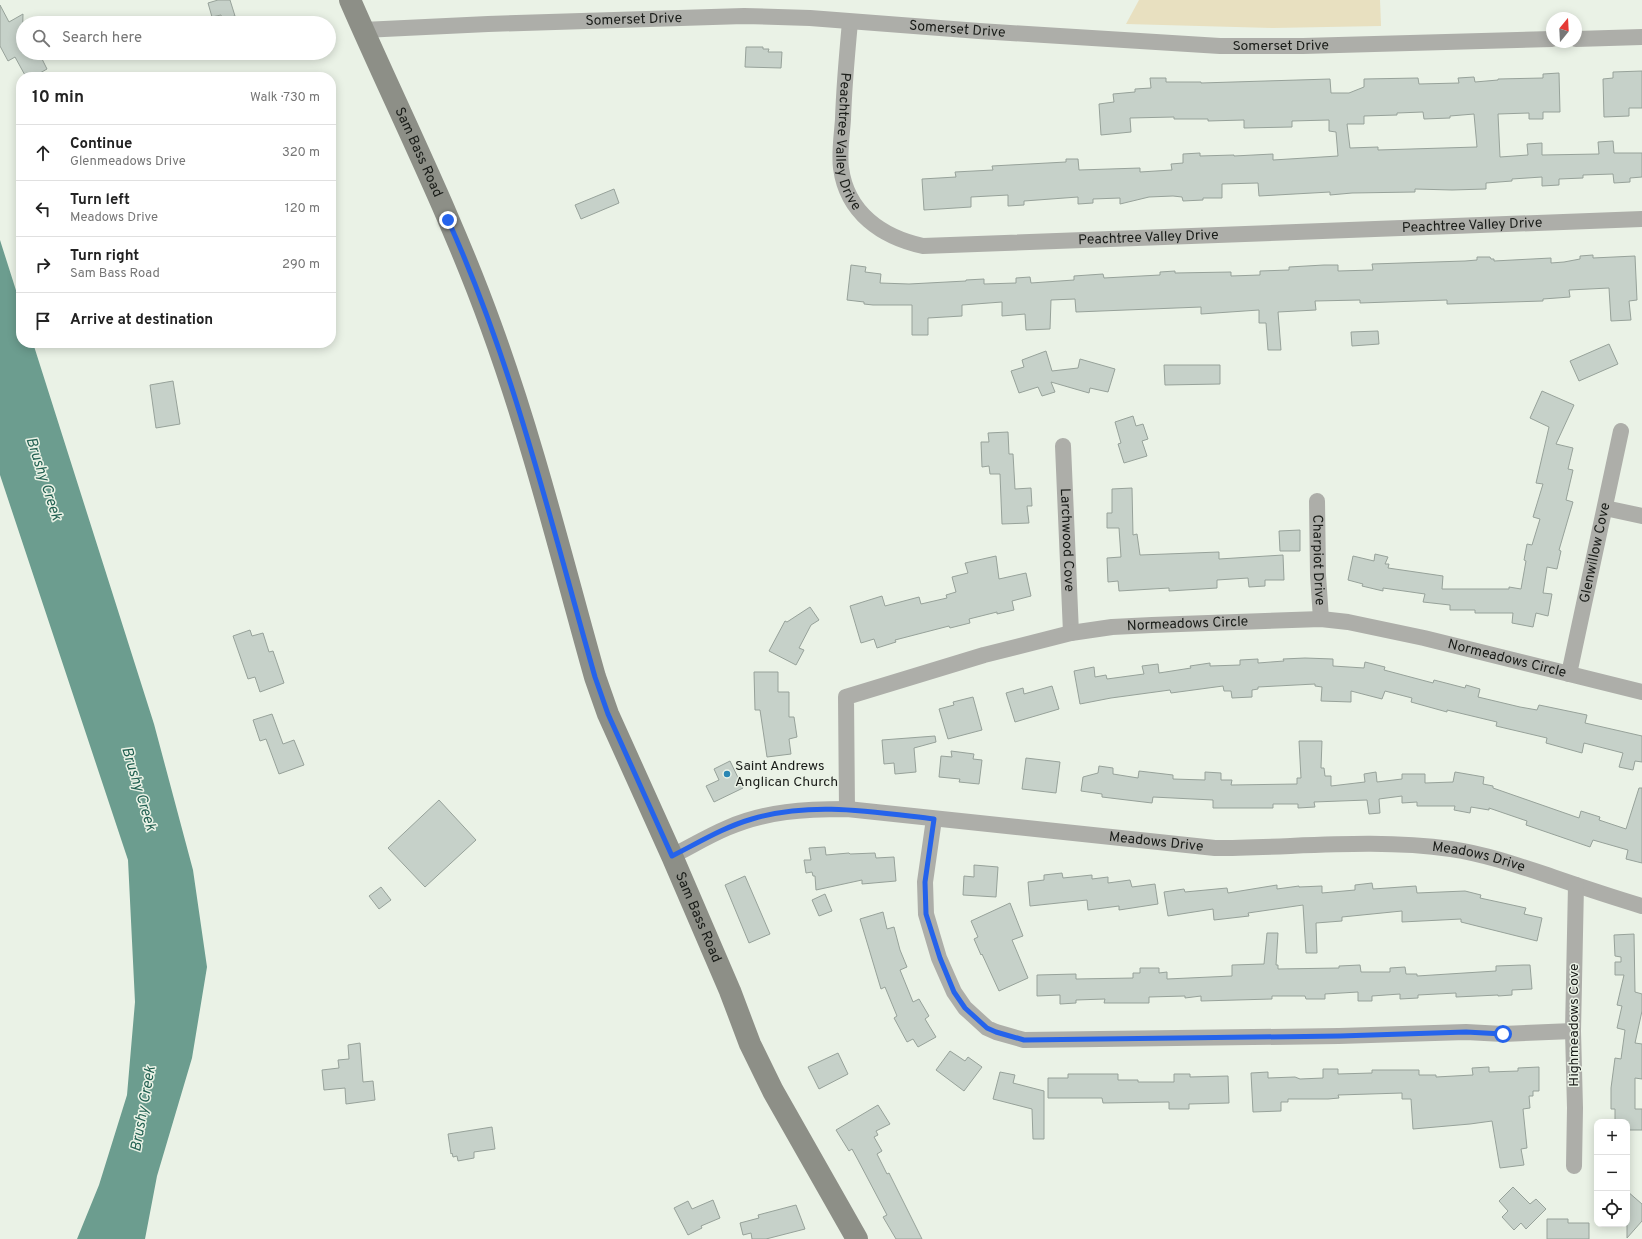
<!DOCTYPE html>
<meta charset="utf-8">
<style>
body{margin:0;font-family:Overpass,sans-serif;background:#f6f6f6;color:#222}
.controls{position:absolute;right:12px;bottom:12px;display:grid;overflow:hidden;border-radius:8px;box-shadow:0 2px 10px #0003}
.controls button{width:36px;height:36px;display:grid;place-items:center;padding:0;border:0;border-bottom:1px solid #e0e0e0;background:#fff;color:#222;font:20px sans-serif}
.compass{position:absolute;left:1546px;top:12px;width:36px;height:36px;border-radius:50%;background:#fff;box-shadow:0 2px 10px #0003;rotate:18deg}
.stop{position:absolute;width:12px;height:12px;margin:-9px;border:3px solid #2563eb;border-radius:50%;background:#fff}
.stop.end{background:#2563eb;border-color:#fff;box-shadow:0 1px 4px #0008}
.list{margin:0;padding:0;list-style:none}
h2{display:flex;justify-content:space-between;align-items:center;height:52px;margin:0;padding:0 16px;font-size:17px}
h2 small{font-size:13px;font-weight:400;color:#767676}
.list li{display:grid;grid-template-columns:26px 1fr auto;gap:12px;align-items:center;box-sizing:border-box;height:56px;padding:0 16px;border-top:1px solid #e0e0e0}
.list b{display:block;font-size:15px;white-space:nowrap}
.list p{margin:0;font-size:13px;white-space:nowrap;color:#767676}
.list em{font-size:13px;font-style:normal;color:#767676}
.icon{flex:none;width:22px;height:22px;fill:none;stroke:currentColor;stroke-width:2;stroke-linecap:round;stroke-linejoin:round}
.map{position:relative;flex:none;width:1642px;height:1239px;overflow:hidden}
.search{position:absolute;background:#fff;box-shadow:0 2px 10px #0003;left:16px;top:16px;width:320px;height:44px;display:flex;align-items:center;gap:10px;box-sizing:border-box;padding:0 14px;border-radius:22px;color:#767676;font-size:15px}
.panel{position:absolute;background:#fff;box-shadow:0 2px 10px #0003;left:16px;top:72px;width:320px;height:276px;border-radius:16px}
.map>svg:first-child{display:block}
.green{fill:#e8e0c0}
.water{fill:#6c9d8f}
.building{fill:#c6d1c9;stroke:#97a29a;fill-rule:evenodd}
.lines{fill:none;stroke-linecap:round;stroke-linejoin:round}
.minor{stroke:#adaea9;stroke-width:16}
.secondary{stroke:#8d8f87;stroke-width:22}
.route{stroke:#2563eb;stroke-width:5}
.poi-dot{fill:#2986b3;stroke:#eaf2e6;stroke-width:1.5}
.labels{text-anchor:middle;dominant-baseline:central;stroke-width:3;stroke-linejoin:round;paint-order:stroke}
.street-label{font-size:14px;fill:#191c18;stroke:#eaf2e6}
.poi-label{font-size:14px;fill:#191c18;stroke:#eaf2e6;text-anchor:start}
.water-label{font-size:15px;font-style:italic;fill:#216051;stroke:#eaf2e6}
</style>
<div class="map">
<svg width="1642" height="1239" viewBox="0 0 1642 1239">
<rect width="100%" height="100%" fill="#eaf2e6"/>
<path class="green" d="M1139,0H1380L1381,26L1273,28L1126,24Z"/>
<path class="water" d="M0,240L21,306V343H33L154,724L193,870L207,967L192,1058L157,1176L145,1239H77L99,1185L127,1095L135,1002L128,860L0,475Z"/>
<path class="building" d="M218,0H230L235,16L222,19L221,15L212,17L208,3Z
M0,5L9,22L23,14L22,53H39L47,69L33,77H26L15,57L8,61L0,46Z
M746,47H763V49H769L768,52H782L781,68L745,67Z
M1642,71V108H1629V116L1604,117L1603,79L1613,78V72Z
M1559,73L1560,112H1543V119H1529V113L1498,114L1500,157L1528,155L1527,144L1542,143V155L1599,154L1598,142L1613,141L1614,153H1642V177L1630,178V182L1614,183L1613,174L1583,175V178L1559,179V185L1542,186V177L1512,179V181L1486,183V189L1452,190L1415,189V192L1352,193L1330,195V192L1259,196L1258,183L1222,184V198H1203V200L1183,201L1182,197L1173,196L1149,197L1120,204V198L1093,199V203L1078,204V197L1024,201V205L1008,206V195L971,197V207L924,210L922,179L956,177L955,172L993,170L992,166L1066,162V159H1078L1079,170L1140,168V172L1172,170L1171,164L1183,163V154L1200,153V156L1234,155V156L1273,154V160L1338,156L1336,132L1329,131V120L1292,121V127L1244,128V120L1208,121V119H1174V117L1130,118L1131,132L1101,135L1099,104L1114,102L1113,94L1135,92V89L1151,88L1150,78H1166V82H1201V83L1330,79L1331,93H1349L1364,87V79L1418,78L1419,84L1459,83L1458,78L1474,77L1475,82L1498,80V79L1543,78V74ZM1423,112L1424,119L1450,118V116L1474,114L1477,147L1378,150V147L1350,148L1347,124H1364V116L1397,115V113Z
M614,189L619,203L581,219L575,205Z
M1593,255V258L1635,256L1637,300L1629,301L1631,320L1611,321L1609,288L1569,290L1570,297L1543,299V301L1447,304V300L1360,303V300L1315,301L1316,310L1278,312L1281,350H1268L1266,323H1259V310L1201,314V307L1076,312L1075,299L1051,300L1050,329L1026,330L1025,314L1002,316V302L962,305V316L928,318V335H912V305H873L864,304V302L847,300L851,265L866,267L865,272L881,274L880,283L909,284L966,281V280L984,279V284L1016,283V278L1030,277L1031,283L1074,280V276L1103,274L1104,278L1160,275V272L1175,271V273L1231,272V276L1260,275V271L1289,270V267L1324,265H1338V271L1373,270L1372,264L1465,261L1477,260V257H1490L1491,259H1494V261L1551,258V263L1564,262L1580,259V256Z
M1378,331L1379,344L1352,346L1351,332Z
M1609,344L1618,364L1579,381L1570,361Z
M1046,351L1052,371L1078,368L1080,359L1115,369L1108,392L1090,388L1089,393L1051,382L1055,392L1042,396L1038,387L1019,393L1011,371L1024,367L1022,360Z
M1164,365H1220V384L1165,385Z
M173,381L180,424L156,428L150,385Z
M1542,391L1574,405L1556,444L1573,448L1568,469L1573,470L1566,500L1573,502L1559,550L1561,551L1557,569L1547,567L1543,593L1552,594L1548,616L1536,613L1533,627L1512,623L1513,613H1475V610H1450V605L1423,602L1425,594L1383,588V591L1362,586L1363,584L1348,580L1353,556L1374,561L1375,554L1388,557L1385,564H1389L1388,568L1443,576L1442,589H1509V587L1521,589L1526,561L1524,560L1527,544L1532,545L1540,519L1533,517L1543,484L1536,483L1549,427L1530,418Z
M1133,416L1136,426L1143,424L1148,439L1142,441L1147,456L1124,463L1118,444L1121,443L1115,422Z
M1008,432L1009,454H1013L1015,489L1031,488L1032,506H1027L1029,523L1002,524L1000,474H990L989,466L982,467L981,442H989L988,433Z
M1132,488L1133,535L1137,534L1140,555L1219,552V559L1283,555L1284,580H1265V586L1249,587L1248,578L1217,580V588L1169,591V588L1119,591L1118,581L1108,582L1107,558L1121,557L1119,528H1107V513H1112V489Z
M1300,530V551H1280L1279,531Z
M996,556L999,579L1026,573L1031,596L1012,601L1014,610L997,614V612L969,619L970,623L950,628L949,626L895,640L896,642L877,648L874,639L861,643L850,606L882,596L885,606L919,597L921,604L947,598L946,595L956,592L952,577L968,573L965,563Z
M810,607L819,620L811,625L799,648L804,650L796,665L769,651L785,621L787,622Z
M250,630L252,636L263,633L269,652L273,651L284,683L260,692L255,677L248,679L233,636Z
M1305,658L1333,659V666L1364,668L1365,662L1385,667L1384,670L1433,683L1434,680L1465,688L1466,685L1480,689L1478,697L1520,707L1537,710L1539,705L1587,715L1585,723L1642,736V762L1635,761L1633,770L1619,767L1623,753L1584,743L1582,753L1546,743L1547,738L1496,726L1497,722L1447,710V712L1411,702L1412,698L1385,691L1382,699L1351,691V702L1321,701L1322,687L1315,686V684L1258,687V689L1252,690V697L1232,698L1231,691H1224L1223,686L1171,693L1170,690L1111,698L1080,704L1074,671L1094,667L1095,677L1106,675L1107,679L1144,674L1142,666L1158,664L1159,673L1191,668L1190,666L1210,663V666L1240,665V660L1258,659V663L1284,661L1283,659Z
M754,672H778V692H789V717H794L797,737L789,739L791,754L767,757L760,710H755Z
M1052,686L1059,709L1015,722L1006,693L1023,688L1024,694Z
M973,697L982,730L948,739L939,709L954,705L953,702Z
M272,714L283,744L294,740L304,765L279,774L266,739L260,741L253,720Z
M935,736L936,742L914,748L916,772L895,774L894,763L884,764L882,740Z
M1299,741H1322L1321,768H1324L1325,776H1331V786L1365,782L1364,774L1376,772L1377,782L1402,779V774H1425V783L1453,782L1455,772L1484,777L1483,784L1493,786V788L1579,818L1581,811L1600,817L1599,820L1626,829L1639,788H1642V863L1626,859L1628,850L1593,840L1590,847L1526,825L1527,821L1489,808V810L1471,807L1470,813L1454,810L1455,806H1417V802L1402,803V796L1379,799L1380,813L1369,814L1367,800L1314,802L1315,807L1298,808V804H1273V808H1213V800L1153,797L1152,803L1102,797V794L1081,791L1083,777L1098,773L1099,766L1113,768V774L1138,778L1139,771L1173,775V779L1205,780V772L1221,773V780H1232L1231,785L1297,784V778H1301Z
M951,751L974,754L973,759L982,760L979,784L959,782L960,779L939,777L941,756L952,757Z
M1026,758L1060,762L1056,793L1022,789Z
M730,761L743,788L714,802L706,786L719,780L714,769Z
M439,800L476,840L425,887L388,848Z
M825,847L826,855L849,853L850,854L875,853L876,858L894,857L896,881L862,884V880L816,890L815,876H813L812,872L806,873L804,860H811L809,848Z
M974,865L998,867L996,897L963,895L964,876L974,877Z
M1062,873L1063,878L1092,875V879L1108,877V883L1130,880L1132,887L1155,884L1158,904L1119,910V906L1088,910L1087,900L1030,906L1028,882L1044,880V875Z
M745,876L770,934L749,943L725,885Z
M1372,883L1373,889L1416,886L1417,893L1465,891L1481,895L1480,898L1526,908L1524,914L1542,918L1537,941L1461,922V919L1402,922V911L1342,917V921L1316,923L1317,953H1306L1303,905L1248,913L1249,916L1214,920L1213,909L1168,916L1164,892L1184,889L1185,892L1227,888L1228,893L1277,885V889L1299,886V887L1322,886V893L1355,890V885Z
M381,887L391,900L379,909L369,896Z
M825,894L832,911L819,916L812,900Z
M1010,903L1023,936L1012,940L1028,978L999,991L982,954L981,955L974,939L978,937L971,921Z
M883,912L887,929L894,927L900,950L907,967L900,970L913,1002L919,999L929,1016L925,1019L936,1037L918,1047L913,1039L907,1042L894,1018L897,1016L885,987L881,989L860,919Z
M1267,933H1278L1276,965H1278V969L1339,968V966L1360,965L1361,972H1390V968L1405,967L1406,974H1417V976L1496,971V966L1523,965H1530L1532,989L1512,990V995L1498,996V995L1456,997V993L1418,995V998L1400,999V994L1372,996V1001H1358V992L1325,994V999H1306L1305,996H1272V999L1201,1001V996L1185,998V996L1149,997V1003H1104L1105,999L1076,1000V1003L1060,1004V995L1037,996V975L1076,974V979L1133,978V973H1140V968H1159V973L1167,972V979L1232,976V965L1264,964Z
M1634,934L1635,992L1642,994V1011L1635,1043L1642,1044V1079L1635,1078V1109H1642V1130H1627V1122H1615V1109H1611V1088L1615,1058L1621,1059L1625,1030L1617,1028L1622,1006L1617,1005L1624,975H1615V962H1621V957L1615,956L1614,935Z
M360,1043L363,1082L373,1081L375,1100L346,1104L345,1088L324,1090L322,1070L339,1068L338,1060L349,1059L348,1045Z
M950,1051L965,1061L968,1057L982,1067L964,1091L936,1070Z
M838,1053L848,1074L819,1089L808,1067Z
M1489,1067V1072L1518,1071V1068L1539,1067V1091H1533V1096H1529L1530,1108L1523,1109L1527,1148L1521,1149L1524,1165L1500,1168L1492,1121L1470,1124L1413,1129L1411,1099H1402V1093L1338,1095L1339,1098L1328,1099H1288V1102H1281V1111L1253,1112L1251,1073L1268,1072V1078L1295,1077L1300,1079L1323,1078V1069H1338V1074L1372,1073V1070H1419V1075H1436V1077L1473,1075L1472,1068Z
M1000,1072L1015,1075L1013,1083L1044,1091V1139H1033L1032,1109L993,1099Z
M1068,1074H1118V1080H1138V1082H1174V1074H1190V1077L1228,1076L1229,1103L1189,1104V1109H1169V1102L1103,1103L1102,1098H1048V1078H1068Z
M878,1105L890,1124L876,1131L878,1135L874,1137L882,1151L877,1154L887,1174L889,1173L922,1239H896L883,1217L887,1215L858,1160L852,1149L849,1151L836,1130Z
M492,1127L495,1149L474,1152V1158L458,1161L457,1156L453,1157L452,1153L451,1154L448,1134Z
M1513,1187L1530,1204L1536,1199L1546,1209L1526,1229L1521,1223L1514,1230L1502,1217L1508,1211L1499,1201Z
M1627,1191L1642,1204V1221L1627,1238Z
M713,1200L720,1218L701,1226L702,1228L688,1235L674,1208L688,1201L692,1209Z
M796,1205L805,1229L766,1239H752L751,1233L743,1235L740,1223L759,1218L758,1215Z
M1547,1219H1568V1223H1589V1239H1547Z"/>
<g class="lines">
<g class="minor">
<path id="s1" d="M850,22C847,54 844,87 843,119C842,135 839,152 841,168C847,213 882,237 923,246L1642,219"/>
<path id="s2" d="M363,30L488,24L744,16L810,18L979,31L1220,46H1303L1552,39"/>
<path d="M1576,39L1642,37"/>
<path id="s3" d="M1063,446L1071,633"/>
<path id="s4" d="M1317,501L1318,575L1321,619"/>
<path d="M1605,508L1642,516"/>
<path id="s5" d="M1569,674L1621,431"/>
<path id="s6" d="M847,809L846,697L984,655L1071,633L1112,627L1152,625L1321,619L1348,622L1424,638L1642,692"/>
<path d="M934,819L925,882L926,914L939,958L954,992L965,1008L987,1028L996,1032L1024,1040L1339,1036L1466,1032L1503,1034L1573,1031"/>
<path id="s7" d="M672,856C690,847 708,836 727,828C766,811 805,809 847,809L1215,848C1293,848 1372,838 1451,849C1485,854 1520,866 1553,877C1582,887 1612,897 1642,906"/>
<path d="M1574,1166L1575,1108L1573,1031L1576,885"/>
</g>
<path class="secondary" id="s8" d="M350,0C397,108 451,215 491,326C533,441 562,560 595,677L608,714L672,856L730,991L750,1044L773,1091L857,1239"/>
</g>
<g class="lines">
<path class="route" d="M448,220C514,366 551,523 595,677L608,714L672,856C698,843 724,827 752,819C812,801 873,812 934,819L925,882L926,914L940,958L954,992L965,1008L987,1028L996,1032L1024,1040L1340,1036L1466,1032L1503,1034"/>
</g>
<circle class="poi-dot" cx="727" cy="774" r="4"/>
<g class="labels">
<g class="street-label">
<text stroke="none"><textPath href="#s2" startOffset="271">Somerset Drive</textPath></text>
<text stroke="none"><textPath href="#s2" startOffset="595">Somerset Drive</textPath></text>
<text stroke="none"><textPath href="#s2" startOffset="919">Somerset Drive</textPath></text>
<text stroke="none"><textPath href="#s1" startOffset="121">Peachtree Valley Drive</textPath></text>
<text stroke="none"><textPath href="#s8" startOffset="167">Sam Bass Road</textPath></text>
<text stroke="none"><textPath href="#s1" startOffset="817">Peachtree Valley Drive</textPath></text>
<text stroke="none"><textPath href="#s1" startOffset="493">Peachtree Valley Drive</textPath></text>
<text stroke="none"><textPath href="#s3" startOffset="94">Larchwood Cove</textPath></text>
<text stroke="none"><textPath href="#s5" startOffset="124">Glenwillow Cove</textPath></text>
<text stroke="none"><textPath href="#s4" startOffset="59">Charpiot Drive</textPath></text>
<text stroke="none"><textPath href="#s6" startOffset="463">Normeadows Circle</textPath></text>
<text stroke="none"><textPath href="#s6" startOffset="787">Normeadows Circle</textPath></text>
<text stroke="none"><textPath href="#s7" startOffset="495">Meadows Drive</textPath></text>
<text stroke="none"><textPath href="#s7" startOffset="819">Meadows Drive</textPath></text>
<text stroke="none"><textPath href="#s8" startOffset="983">Sam Bass Road</textPath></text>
<text transform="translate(1574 1025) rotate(-90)">Highmeadows Cove</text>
</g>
<g class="poi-label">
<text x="735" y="766">Saint Andrews<tspan x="735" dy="16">Anglican Church</tspan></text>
</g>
<g class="water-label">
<text transform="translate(43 479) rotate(72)">Brushy Creek</text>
<text transform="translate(138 789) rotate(73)">Brushy Creek</text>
<text transform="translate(144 1109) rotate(-80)">Brushy Creek</text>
</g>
</g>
</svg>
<div class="controls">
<button>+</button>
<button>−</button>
<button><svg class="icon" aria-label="locate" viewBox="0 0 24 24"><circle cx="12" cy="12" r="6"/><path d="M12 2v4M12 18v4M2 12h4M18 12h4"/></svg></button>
</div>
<svg class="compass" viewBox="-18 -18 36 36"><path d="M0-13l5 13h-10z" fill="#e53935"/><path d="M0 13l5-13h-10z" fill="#767676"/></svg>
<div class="stop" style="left:1503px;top:1034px"></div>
<div class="stop end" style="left:448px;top:220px"></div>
<div class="search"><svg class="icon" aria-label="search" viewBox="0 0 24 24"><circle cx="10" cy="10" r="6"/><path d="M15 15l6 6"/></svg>Search here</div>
<section class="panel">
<h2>10 min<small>Walk · 730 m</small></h2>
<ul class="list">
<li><svg class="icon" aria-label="ahead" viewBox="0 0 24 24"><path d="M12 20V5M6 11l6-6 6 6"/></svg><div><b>Continue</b><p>Glenmeadows Drive</p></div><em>320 m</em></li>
<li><svg class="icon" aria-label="left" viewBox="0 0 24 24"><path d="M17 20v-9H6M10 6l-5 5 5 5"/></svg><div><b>Turn left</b><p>Meadows Drive</p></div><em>120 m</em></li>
<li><svg class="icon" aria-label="right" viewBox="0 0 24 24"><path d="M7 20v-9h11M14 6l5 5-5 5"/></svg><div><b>Turn right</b><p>Sam Bass Road</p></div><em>290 m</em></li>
<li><svg class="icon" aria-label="arrive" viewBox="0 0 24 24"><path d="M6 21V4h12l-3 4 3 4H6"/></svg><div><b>Arrive at destination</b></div></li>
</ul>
</section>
</div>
